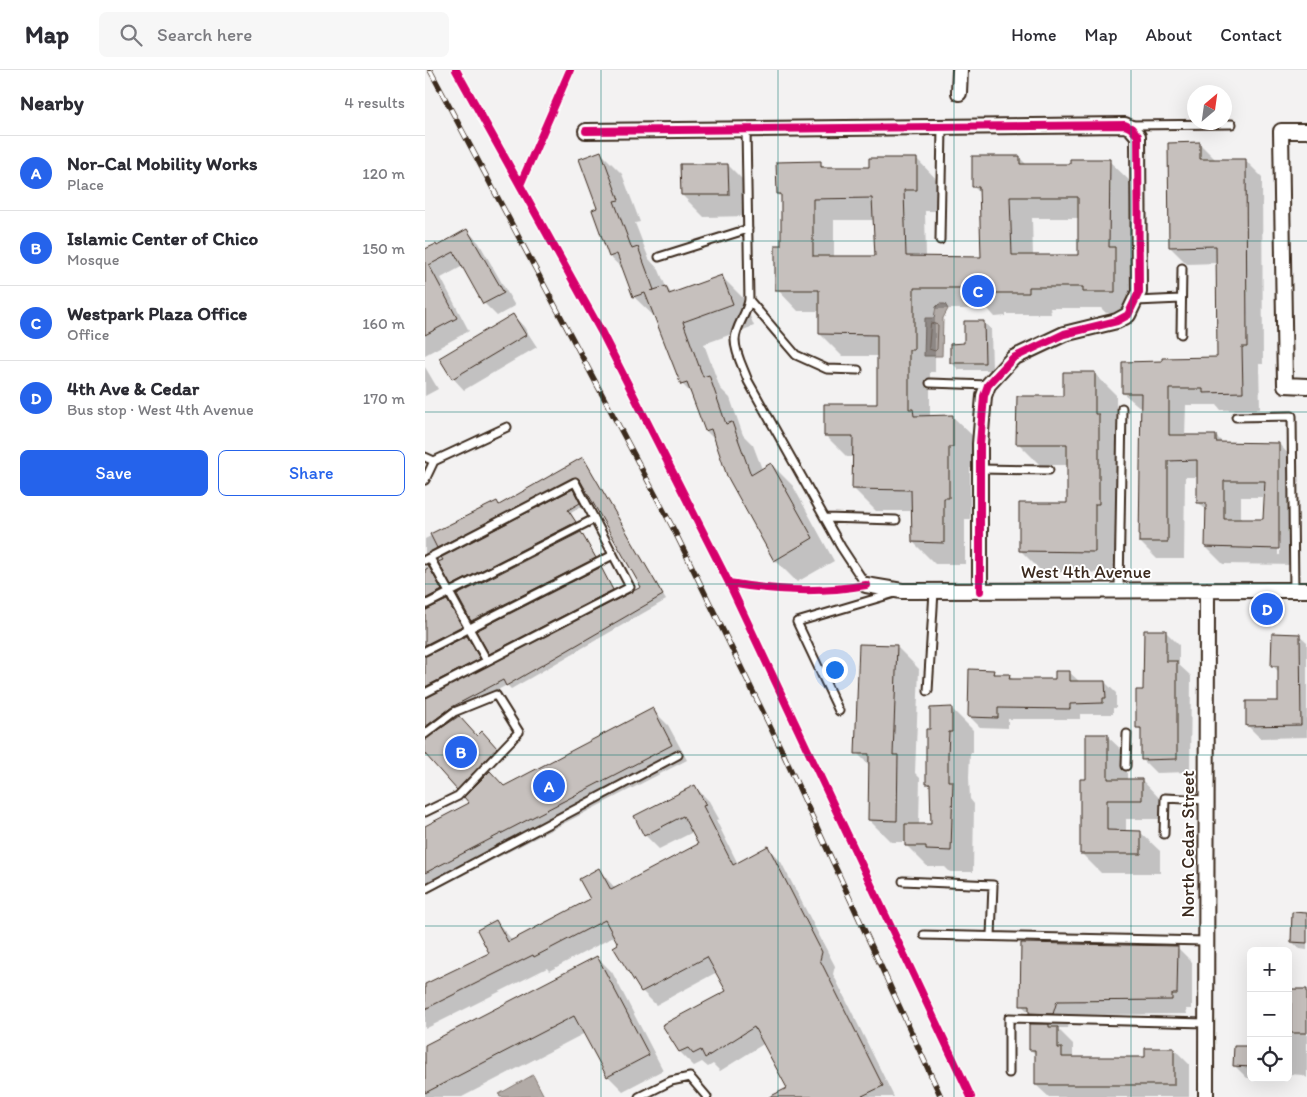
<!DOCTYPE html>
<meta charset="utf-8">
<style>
body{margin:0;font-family:Itim,sans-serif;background:#f7f7f7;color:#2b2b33}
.controls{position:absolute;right:15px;bottom:15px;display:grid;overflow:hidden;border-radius:8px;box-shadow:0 5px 20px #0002}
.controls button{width:45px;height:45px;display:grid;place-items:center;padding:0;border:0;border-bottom:1px solid #e1e1e2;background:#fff;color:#2b2b33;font:25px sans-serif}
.compass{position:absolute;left:762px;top:15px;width:45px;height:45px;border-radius:50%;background:#fff;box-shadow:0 5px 20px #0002;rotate:29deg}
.you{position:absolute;left:409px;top:599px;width:18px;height:18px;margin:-12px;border:4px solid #fff;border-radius:50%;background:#1a73e8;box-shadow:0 0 0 8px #1a73e833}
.badge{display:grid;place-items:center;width:32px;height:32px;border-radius:50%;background:#2563eb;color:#fff;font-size:16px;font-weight:700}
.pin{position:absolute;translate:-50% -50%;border:2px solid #fff;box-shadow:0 1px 5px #0006}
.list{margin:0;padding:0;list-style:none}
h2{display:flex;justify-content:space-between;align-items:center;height:65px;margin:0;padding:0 20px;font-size:21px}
h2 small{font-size:16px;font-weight:400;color:#7c7c81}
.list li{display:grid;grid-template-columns:32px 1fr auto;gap:15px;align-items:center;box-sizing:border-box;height:75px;padding:0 20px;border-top:1px solid #e1e1e2}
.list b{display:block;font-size:19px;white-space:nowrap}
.list p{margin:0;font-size:16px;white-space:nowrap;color:#7c7c81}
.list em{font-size:16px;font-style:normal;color:#7c7c81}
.actions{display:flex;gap:10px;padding:15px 20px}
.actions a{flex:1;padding:11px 0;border:1px solid #2563eb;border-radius:8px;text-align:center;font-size:18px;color:#2563eb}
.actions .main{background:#2563eb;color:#fff}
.icon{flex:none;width:28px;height:28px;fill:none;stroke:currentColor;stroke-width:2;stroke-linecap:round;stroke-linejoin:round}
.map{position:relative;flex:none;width:882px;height:1027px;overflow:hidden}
header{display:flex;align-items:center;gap:30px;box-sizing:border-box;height:70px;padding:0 25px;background:#fff;border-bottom:1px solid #e1e1e2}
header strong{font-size:24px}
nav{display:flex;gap:28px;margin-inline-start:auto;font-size:18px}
.search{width:350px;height:45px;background:#f7f7f7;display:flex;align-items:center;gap:12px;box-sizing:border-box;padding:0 18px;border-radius:8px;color:#7c7c81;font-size:19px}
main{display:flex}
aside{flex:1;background:#fff}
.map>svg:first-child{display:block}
.water{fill:#b2aba7;stroke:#827770}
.shadow{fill:#0003;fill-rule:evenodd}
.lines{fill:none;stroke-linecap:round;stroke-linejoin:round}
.shore{stroke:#6b5e55;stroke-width:1}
.building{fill:#c6c0bd;stroke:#3b2a1e;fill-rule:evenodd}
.service-casing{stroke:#3b2a1e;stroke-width:11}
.minor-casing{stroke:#3b2a1e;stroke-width:18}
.service{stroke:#fff;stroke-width:7}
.minor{stroke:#fff;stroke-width:14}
.rail-casing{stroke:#3b2a1e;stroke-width:5.5}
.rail{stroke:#fff;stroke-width:4;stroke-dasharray:11;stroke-linecap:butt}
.cycleway-casing{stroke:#fff;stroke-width:11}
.cycleway{stroke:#d6006c;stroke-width:8}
.grid{fill:none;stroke:#0f766e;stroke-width:1;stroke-opacity:0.55}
.labels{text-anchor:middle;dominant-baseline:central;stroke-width:4;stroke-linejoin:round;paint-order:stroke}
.street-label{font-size:18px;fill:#3b2a1e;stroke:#fff}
</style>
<header>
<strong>Map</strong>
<div class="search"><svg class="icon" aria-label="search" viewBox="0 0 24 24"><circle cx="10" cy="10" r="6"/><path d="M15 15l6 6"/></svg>Search here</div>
<nav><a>Home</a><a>Map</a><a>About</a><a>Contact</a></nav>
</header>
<main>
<aside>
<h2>Nearby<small>4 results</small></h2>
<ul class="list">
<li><span class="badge">A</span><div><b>Nor-Cal Mobility Works</b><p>Place</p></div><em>120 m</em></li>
<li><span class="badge">B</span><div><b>Islamic Center of Chico</b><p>Mosque</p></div><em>150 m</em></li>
<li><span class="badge">C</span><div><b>Westpark Plaza Office</b><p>Office</p></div><em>160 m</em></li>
<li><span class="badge">D</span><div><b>4th Ave &amp; Cedar</b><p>Bus stop · West 4th Avenue</p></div><em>170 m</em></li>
</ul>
<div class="actions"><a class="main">Save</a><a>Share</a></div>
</aside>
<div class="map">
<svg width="882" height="1027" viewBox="0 0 882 1027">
<rect width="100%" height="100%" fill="#f3f2f2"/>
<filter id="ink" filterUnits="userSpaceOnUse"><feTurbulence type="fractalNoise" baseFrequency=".02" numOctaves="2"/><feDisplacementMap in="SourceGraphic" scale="10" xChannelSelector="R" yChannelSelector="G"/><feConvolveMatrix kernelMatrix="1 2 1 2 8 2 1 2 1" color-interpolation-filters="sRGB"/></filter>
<g filter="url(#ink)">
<path class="water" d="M514,234H520L523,239L518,248L517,286H499L500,248H509L511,237Z
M108,1005L119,1026L75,1027L74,1024Z"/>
<path class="shadow" d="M774,73L791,90H820L837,107L838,294H834L835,339L796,340L792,335H761L760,366H791L798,373L854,374L870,391L871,495L798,494L781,477L782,441L773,432V407H760L759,489H732L715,472L717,339L698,323L793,288L792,193L762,194L745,177ZM816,427H840V451L816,450ZM853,466H855V485H853Z
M175,82L197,104L215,152L210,153L224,189L234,200L241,217L247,224L296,206L318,228L329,256L279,274L295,318L305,328L318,365L328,375L337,399L346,394L368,416L409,491L372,512L350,490L291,371L281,361L268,325L257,314L231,248L209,227L200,201L185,187L168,141L174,139Z
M594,87L603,96H646L684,91L706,112V194L712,200L711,243H681L676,238H625L626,244H581V246L570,247L563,239H510V302H505V347H528L550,368V398H545V449H540V494H510L488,472V441H451L429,419V387H422L400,365L453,335V286H417L395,264V241H373L352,219L358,176V129L353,124L395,93L401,99L445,98L492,89L513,111V141H500L501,188H557L555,123L548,116ZM607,148H654V186L608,187ZM409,150H449L451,188L409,187Z
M303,95L325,117V146L279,147L257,125Z
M42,160L54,173L90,236L72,246L59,233L38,196L16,208L44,261L0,285V182Z
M88,245L99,257L112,277L39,320L28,308L16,288Z
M558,252L566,259L567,300H534L527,293Z
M0,297L13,319L0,326Z
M669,303L691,325V363L695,367V455H691V503L617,502L595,480L644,434V395H615L593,373L639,327Z
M158,389L241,530L86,619L82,615L31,642L1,664L0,669V629L218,518L158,413L153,411L0,491V469L71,432L75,436Z
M148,421L157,436L146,443L153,456L31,518L27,515L14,490Z
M156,463L173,492L51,554L47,551L33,525Z
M0,495L7,501L20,525L1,535L0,541Z
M176,499L191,523L68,586L65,583Z
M22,531L40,561L2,581L0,586L42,567L58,593L0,625V541Z
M741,562L754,575V595L766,606L765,702L731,703L718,690L717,662L712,657L720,622Z
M874,565L882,572V667L835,668L822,655L855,632L854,602L847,595Z
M472,577L494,599L490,703L495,708L494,755H507L506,717L503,713L506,661L526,638L548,660V683H545L544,707L545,729L549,734L548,802H525L520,797H503L481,775V772H466L444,750L445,696L432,683Z
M568,601L572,605L584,606L589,610H631L644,602L655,612H680L691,623V638H688V644H655V649H583V658L555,657L544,646Z
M228,640L243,655L262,690L0,825V758Z
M682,666L702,685V710H717L736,730V749H701V762H715L735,781V803H676L656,783L662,710Z
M61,667L75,683L37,723L0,682V672Z
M270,717L284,731L294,749L291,750L313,794L343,778L356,792L410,896L408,904L469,1027H346L363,1018L340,973L295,1001L288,994L283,997L277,992L269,996L255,982L239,956L303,922L292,902L231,935L217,921L190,866L124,901L122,898L0,959V916L65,883L71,851L88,871L167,829L174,800L191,819L274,775L268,762L234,779L220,765Z
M882,844V880L875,879L867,872Z
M752,877L767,892V939H761L762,944L646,945L643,958H632L648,974V988H722L749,979L764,994V1027H624L611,1015V985L606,980L618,955L596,935Z
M172,887L187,902L238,1000L198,1021L183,1006L160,963L37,1027H0V976Z
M882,921V1008L878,1005L863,1004V954L867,955Z
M826,978V1008H822L809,995Z"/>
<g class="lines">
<path class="shore" d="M506,253L513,255L512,279L510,281L504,279Z"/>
</g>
<path class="building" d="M775,72V89H821L822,277H817L818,322L778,323V319H744V365H791V372L854,373V479L780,477L781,433H772V390L743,391V472H714L716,323H697V292L737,291V288L792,287L791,176L744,177L743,73ZM799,411H840L838,449H799Z
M176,81L194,130L189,131L207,179L213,177L229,220L226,221L241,216L244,224L297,205L308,234L258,252L278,307L284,305L301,354L307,352L326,405L346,393L388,468L349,491L302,406L286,359L280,361L262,313L256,315L220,223L208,227L192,184L184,187L167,140L172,138L154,89Z
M547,86H595V94H645V89H685L684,177H690V222H658V217H604V223H559V225H547V218H489V280H484V339H488L489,346L528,345V377H524V428H519V473L487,472L486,420L427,419L428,366H399V334H452V265L394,264V220H350V175H356V124H352L351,92L396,91V97H444V88H492V120H479L481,186L556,187L554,117H547ZM585,127H653V185H587ZM447,128L450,186H388V129Z
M255,94H303L304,125H256Z
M42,159L79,223L58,234L29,182L4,195L32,248L0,265V179L11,174L12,176Z
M88,244L101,265L27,309L14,288Z
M539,251H559L560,293H525V274L539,273Z
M638,302H670V344H674V434H670V482L594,481V433H642V374H591L592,326H638Z
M158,387L238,525L81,616L78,610L27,637L0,657V628L216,517L155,410L151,407L12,478L5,464L72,431L74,435Z
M148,419L155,433L143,440L151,452L26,516L13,492L18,490L16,487Z
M156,462L171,488L46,551L32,525Z
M4,497L17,520L0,529V500Z
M176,497L188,520L64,584L51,561Z
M22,530L37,556L0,575V540Z
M719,560H741V591H752V689L716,690V658H711V620H718Z
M847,563L875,564L876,655L821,656V631H853V596H846Z
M42,566L55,589L0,617V586Z
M434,574L472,575L468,685H473L472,751L443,750L444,684H430Z
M544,599L569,600L568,604H585L584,609H630V601H645V611H680L681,628H678V633L645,634V639L573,638V648L543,647Z
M527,637V662H524L523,684V711H528L526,781L501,780V776H480V754H506L505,714H501V659H505V638Z
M228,638L247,675L0,803V756L44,733L39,727L65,701L79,716Z
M34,646L52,666L57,661L72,678L32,720L0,684V669Z
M661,664H683V709H717V730H682V760L716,761V784H655V709H661Z
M270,715L281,735L278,736L308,795L343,776L397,882L395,890L458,1016L435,1027H344L362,1018L329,957L280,988L276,980L268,984L263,978L254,982L237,955L301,921L282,887L216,922L188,877L193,874L180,850L109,887L108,885L0,939V914L64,883L52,860L71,850L83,872L165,829L154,809L174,798L186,820L273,774L258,746L219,766L209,746Z
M867,842L882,843V873L866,872Z
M596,873L753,876L752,924H747V930L632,931L628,944L604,943V936H595Z
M172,886L224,985L182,1007L149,946L0,1023V975Z
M866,919H882V963H866Z
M604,954H624V957H633V978H637V987H720V978H749V1015H610V980H604Z
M809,976H826V997L808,996Z"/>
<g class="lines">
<defs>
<path id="service" d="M705,55L807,54
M321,59L324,230C322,244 310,257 310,270C310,284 319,299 323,311L416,477L441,515
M515,170L517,57
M234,187L323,159
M324,230L371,285L402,299L433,300
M711,231L756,229
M756,264L757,198
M505,313L563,315
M811,347L867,346L869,520
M0,387L9,391L82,357
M555,399L624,400
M0,410L9,391
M400,448L471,450
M5,488L62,591
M0,490L150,412L205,517L0,623
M694,520L697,338
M0,535L169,449
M0,581L188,485
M503,621L509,521
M414,641L372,552L470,523
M0,664L29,642L71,625L94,662L33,726L0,742
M701,696L702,664
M739,764L740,728L781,730
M478,811L568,815L566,866
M0,819L253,685
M499,865L781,871
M584,1003V948L781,953
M214,1027L246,1011L265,1007L282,1027"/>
<path id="minor" d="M534,23L535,0
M161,61L700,55L706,58L713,66L714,222L703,245L692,251L639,264L588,288L563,315L559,326L555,374V521
M882,61H856L860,315L882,316
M441,515L477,521L882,520
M781,1027L782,520"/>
</defs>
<use href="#service" class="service-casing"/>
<use href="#minor" class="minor-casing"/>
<use href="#service" class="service"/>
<use href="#minor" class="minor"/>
<defs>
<path id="rail" d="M5,0L249,460L357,681L516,1027"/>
</defs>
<use href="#rail" class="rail-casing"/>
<use href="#rail" class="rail"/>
<defs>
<path id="cycleway" d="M31,0L177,263L304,513L546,1027
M161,61L700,55L706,58L713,66L714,222L703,245L692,251L639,264L588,288L563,315L559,326L555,374V521
M95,115L145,0
M304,513C349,521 396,523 441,515"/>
</defs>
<use href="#cycleway" class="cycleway-casing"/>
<use href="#cycleway" class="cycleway"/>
</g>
</g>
<path class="grid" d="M176,0V1027M353,0V1027M529,0V1027M706,0V1027M0,171H882M0,342H882M0,514H882M0,685H882M0,856H882"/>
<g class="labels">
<g class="street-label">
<text x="661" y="502">West 4th Avenue</text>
<text transform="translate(763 774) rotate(-90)">North Cedar Street</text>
</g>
</g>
</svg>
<div class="controls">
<button>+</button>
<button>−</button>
<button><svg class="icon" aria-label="locate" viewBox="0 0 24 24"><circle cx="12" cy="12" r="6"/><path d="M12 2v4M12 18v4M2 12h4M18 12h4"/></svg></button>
</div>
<svg class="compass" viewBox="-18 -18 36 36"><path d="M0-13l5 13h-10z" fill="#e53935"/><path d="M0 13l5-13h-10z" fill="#7c7c81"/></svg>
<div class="you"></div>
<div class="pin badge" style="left:124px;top:716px">A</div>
<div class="pin badge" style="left:36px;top:682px">B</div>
<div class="pin badge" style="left:553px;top:221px">C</div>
<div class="pin badge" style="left:842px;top:539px">D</div>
</div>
</main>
